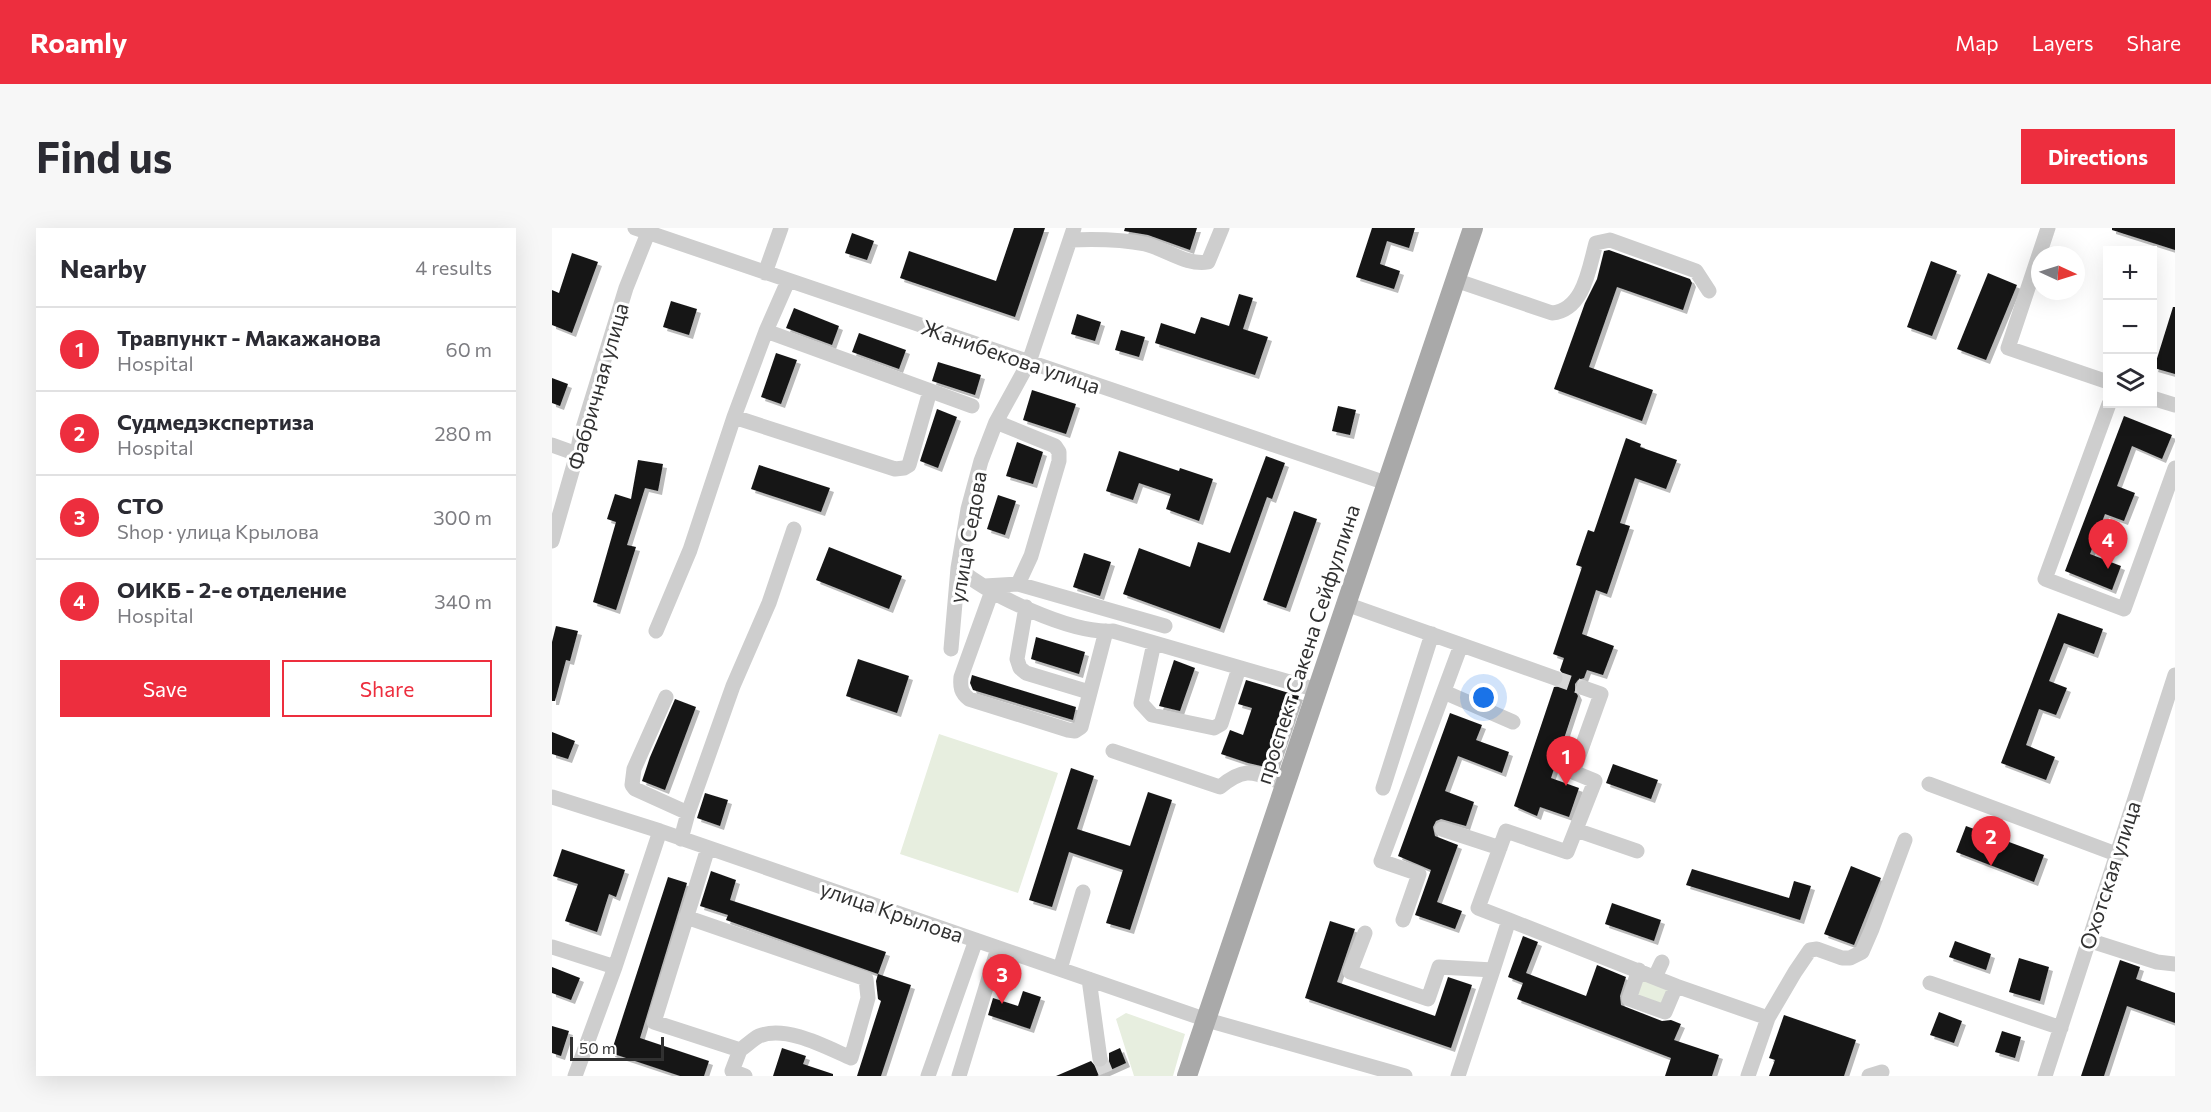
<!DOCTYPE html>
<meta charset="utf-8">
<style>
body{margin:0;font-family:Commissioner,sans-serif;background:#f7f7f7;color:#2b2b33}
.controls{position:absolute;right:18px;top:18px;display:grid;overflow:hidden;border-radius:0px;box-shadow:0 6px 24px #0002}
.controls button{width:54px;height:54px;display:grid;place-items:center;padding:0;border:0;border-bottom:2px solid #e1e1e2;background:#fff;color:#2b2b33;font:30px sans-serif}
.compass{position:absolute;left:1479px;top:18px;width:54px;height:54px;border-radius:50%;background:#fff;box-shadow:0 6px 24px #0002;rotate:94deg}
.scale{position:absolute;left:18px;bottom:15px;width:94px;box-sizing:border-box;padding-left:6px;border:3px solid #313131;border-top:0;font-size:16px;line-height:21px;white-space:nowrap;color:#313131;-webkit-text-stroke:4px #fff;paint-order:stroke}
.you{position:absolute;left:932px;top:470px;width:21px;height:21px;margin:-15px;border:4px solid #fff;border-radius:50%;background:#1a73e8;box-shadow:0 0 0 9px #1a73e833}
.badge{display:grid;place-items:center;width:39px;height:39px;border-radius:50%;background:#ed2e3e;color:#fff;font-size:20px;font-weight:700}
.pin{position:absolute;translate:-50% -50px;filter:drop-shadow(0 2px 3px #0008)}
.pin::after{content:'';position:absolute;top:32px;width:21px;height:18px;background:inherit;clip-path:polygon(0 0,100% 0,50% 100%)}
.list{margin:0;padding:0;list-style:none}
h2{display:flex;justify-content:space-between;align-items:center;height:78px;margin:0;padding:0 24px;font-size:26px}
h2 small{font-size:20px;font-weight:400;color:#7c7c81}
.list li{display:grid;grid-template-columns:39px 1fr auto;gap:18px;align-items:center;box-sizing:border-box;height:84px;padding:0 24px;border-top:2px solid #e1e1e2}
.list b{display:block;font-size:22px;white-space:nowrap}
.list p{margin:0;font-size:20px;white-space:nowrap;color:#7c7c81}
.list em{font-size:20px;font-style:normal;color:#7c7c81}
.actions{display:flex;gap:12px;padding:18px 24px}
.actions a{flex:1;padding:14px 0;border:2px solid #ed2e3e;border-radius:0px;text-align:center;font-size:21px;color:#ed2e3e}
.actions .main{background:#ed2e3e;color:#fff}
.icon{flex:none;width:33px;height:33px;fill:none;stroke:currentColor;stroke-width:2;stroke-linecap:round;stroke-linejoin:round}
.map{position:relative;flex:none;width:1623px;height:848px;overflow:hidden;border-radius:0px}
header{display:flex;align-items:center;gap:36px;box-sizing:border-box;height:84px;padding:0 30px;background:#ed2e3e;color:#fff}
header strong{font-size:28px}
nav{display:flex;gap:33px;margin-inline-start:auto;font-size:21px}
.intro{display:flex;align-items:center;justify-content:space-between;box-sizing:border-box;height:144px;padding:0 36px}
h1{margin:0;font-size:42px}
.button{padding:15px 27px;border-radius:0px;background:#ed2e3e;color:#fff;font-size:21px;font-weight:700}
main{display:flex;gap:36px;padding:0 36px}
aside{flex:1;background:#fff;border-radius:0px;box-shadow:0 6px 24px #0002}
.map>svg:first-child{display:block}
.green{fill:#e7eedf}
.building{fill:#181818;filter:url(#shadow)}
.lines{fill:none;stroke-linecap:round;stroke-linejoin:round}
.minor-tunnel{stroke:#d6d6d6;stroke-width:15;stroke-dasharray:15 8;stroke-linecap:butt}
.minor{stroke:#cecece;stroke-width:15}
.major{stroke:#a9a9a9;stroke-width:20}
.labels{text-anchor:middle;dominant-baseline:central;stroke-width:6;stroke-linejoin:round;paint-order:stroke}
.street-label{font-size:21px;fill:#313131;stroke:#fff}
</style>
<header>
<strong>Roamly</strong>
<nav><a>Map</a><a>Layers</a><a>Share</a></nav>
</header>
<div class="intro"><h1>Find us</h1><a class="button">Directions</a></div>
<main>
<aside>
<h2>Nearby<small>4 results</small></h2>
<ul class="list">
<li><span class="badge">1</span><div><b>Травпункт - Макажанова</b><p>Hospital</p></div><em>60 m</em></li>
<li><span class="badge">2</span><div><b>Судмедэкспертиза</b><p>Hospital</p></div><em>280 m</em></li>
<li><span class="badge">3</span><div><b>СТО</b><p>Shop · улица Крылова</p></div><em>300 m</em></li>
<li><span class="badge">4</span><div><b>ОИКБ - 2-е отделение</b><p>Hospital</p></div><em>340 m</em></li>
</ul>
<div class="actions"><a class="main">Save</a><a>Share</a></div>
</aside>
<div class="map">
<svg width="1623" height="848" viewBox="0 0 1623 848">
<defs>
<filter id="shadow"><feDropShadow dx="4" dy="4" stdDeviation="0" flood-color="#0004"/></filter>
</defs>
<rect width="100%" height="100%" fill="#fff"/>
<path class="green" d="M387,506L506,545L466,665L348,626Z
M1091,751L1117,760L1110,779L1085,770Z
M574,785L633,806L621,848H582L564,791Z"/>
<path class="building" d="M462,0H493L463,89L348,50L357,23L444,53Z
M573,0H645L638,22L596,7L572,3Z
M820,0H863L857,20L835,13L828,36L848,43L842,61L804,49Z
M1560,0H1623V22L1560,2Z
M300,5L322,13L315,32L293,25Z
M1057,22L1138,51L1140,55L1131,82L1065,59L1037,139L1101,162L1090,193L1002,161L1033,75L1045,51L1052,23Z
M20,25L46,34L20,105L0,97V62L7,65Z
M1379,33L1405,43L1380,108L1355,99Z
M1436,45L1465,57L1434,132L1405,121Z
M687,66L701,70L691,101L716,109L703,147L603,115L609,95L643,106L649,89L677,98Z
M119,73L145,81L137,107L111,99Z
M1621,79H1623V146L1602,140Z
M242,80L287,98L280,117L234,100Z
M525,86L549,94L543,113L519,106Z
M569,102L593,109L587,129L563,122Z
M307,105L354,122L347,141L300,124Z
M224,125L245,132L229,176L209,169Z
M386,134L429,147L423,167L380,153Z
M0,150L16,156L8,178L0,175Z
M480,162L524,176L514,206L471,192Z
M786,178L804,182L798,207L780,203Z
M385,181L405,189L386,240L368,233Z
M1572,188L1620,207L1610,231L1580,218L1565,258L1583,265L1572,293L1553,286L1538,326L1569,338L1560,362L1513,343Z
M1074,210L1089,216L1088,219L1125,232L1114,261L1083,250L1068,295L1078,298L1055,366L1044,362L1030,406L1062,418L1051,447L1035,442L1032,450L1026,452L1023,456V462L1026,468L999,550L1027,560L1017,589L988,579L985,588L962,578L1002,459L1009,458L1012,453V448L1008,442L1012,430L1001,426L1030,339L1024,337L1036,302L1042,304Z
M465,214L491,224L481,256L454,248Z
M567,223L627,243L628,240L661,251L647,293L614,281L619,266L587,255L581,272L554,263Z
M714,228L733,235L720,271L715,269L668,401L571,366L587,320L638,339L646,314L678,325Z
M86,232L111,236L106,263L93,260L75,317L84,319L64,382L41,374L64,294L55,291L63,266L79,271Z
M207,237L278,260L269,284L199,261Z
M446,267L464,273L453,307L435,301Z
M742,283L765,291L734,380L711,372Z
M277,319L350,348L337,381L264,352Z
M532,325L559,334L548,368L521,359Z
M1506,385L1551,401L1542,426L1512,415L1497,453L1515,460L1504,487L1487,481L1474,517L1503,529L1494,552L1449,535Z
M4,398L26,403L18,433L14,432L3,473H0V414Z
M484,409L533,424L527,446L479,431Z
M306,431L357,448L345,485L294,468Z
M622,432L643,440L628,483L607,478Z
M420,447L524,479L521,492L421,462L418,455Z
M694,452L747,468L722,541L696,535L669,526L678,502L691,507L700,480L686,476Z
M123,471L144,479L113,562L90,553L98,529Z
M898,485L930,497L924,512L957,524L950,545L906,528L893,563L922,574L914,598L889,591L884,593L881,599L883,608L906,617L885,674L910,683L903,701L863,687L879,642L846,628Z
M0,504L23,513L16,531L0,526Z
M1061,536L1106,552L1099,571L1054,555Z
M519,540L542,548L525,601L578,618L596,564L620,572L578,702L554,695L571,642L517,624L500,679L477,672Z
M153,565L176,572L168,598L145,590Z
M1414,598L1492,627L1482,654L1404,624Z
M10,621L73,642L64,669L57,666L45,704L13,693L26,656L1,648Z
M1299,638L1329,650L1302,717L1272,706Z
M1140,641L1237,670L1242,653L1259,658L1248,692L1134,657Z
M159,643L184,652L178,672L334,724L326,746L174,692L176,687L148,678Z
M116,649L135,655L88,810L157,833L152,848H128L59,825Z
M1060,675L1109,692L1102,713L1053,696Z
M778,693L803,701L785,754L883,788L896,749L920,757L899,820L753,770Z
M971,708L986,714L974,745L1034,768L1045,737L1074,749L1068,768L1069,777L1110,793L1119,792L1129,796L1122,812L1167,827L1160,848H1113L1119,830L965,771L971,755L956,749Z
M1403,713L1439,726L1434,742L1397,729Z
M1467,730L1497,739L1488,773L1457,764Z
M1568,732L1588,739L1584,751L1623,765V795L1575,778L1552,848H1529Z
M0,739L28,750L19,772L0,765Z
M326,746L359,757L329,848H305L329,773L326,771L324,753Z
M471,763L489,769L478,801L436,787L441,770L466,778Z
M1387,784L1410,793L1402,815L1378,807Z
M1232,787L1304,812L1292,848H1217L1223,832L1217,830Z
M0,798L17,803L9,828L0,825Z
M1450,803L1469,809L1463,830L1443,824Z
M230,820L254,828L251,836L281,846V848H221Z
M568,820L574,835L545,848H504L539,833L545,840L553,839L557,834V825Z"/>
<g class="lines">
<path class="minor-tunnel" d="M1003,450L1032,460
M548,831L555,848"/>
<path class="minor" d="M83,0L834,255
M1496,0L1456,120L1556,154
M518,12C543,11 568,11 593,16C614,21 635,38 656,34L670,0
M213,45L229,0
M903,52L1000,85C1032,82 1037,40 1044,15L1058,12L1144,43L1157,63
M214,103L420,178
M1600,170L1623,177
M1557,176L1493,351L1572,381L1623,240
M182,189L343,241L352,240L357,237L378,163
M444,194L503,218L507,224V233L479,328L466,356
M0,217L25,226
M0,313L25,226L28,210L74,60L98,0
M406,340C437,367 519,406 561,403L765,462
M433,358L466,356L613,398
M440,363L409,449C408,459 409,465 417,471L516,502L523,503L529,499L554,403
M794,376L1003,450
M474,379L465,431L468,440L474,445L537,464
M104,403L138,322L182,189L214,103L236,53
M602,415L589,475L600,487L662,500L669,496L687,440
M399,421L406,340L416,281L429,233L444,194L477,134L522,0
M892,464L961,494
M114,469L82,541L80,557L83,561L136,585
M561,523L668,559C696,536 703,546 734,556
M1377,556L1564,626
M831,560L880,406
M0,569L108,603L655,792L853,848
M890,601L948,620
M1024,602L1085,623
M129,611L136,585L181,458L217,375L242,301
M156,620L102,794L188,822L180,843L193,848
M134,689L314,751L316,770L299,830C274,819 234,797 207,808C201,811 194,818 188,822
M851,692L867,646L829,633L909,417
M957,692L926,680L954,603L1015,624L1043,553L1021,544L1049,466L1032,460
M813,705L798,744L876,771L887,739L941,742L957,692L1124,758L1216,790L1196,848
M1536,712L1605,734L1623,736
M0,719L63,739
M508,741L531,664
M1087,742L1077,771L1113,784L1124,758
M1103,749L1110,734
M537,751L548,831
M1378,755L1509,800
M1216,790L1243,744L1258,722L1265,721L1290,730H1298L1310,724L1320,701L1353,612
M23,848L63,739L108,603
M376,848L424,712
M407,848L446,720
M906,848L941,742
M1317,848L1330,844
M1493,848L1623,447"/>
<path class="major" d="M635,848L921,0"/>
</g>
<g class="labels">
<g class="street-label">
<text transform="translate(459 128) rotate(19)">Жанибекова улица</text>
<text transform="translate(45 158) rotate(-74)">Фабричная улица</text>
<text transform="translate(415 309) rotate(-80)">улица Седова</text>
<text transform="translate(755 416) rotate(-72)">проспект Сакена Сейфуллина</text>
<text transform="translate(1557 647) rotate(-72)">Охотская улица</text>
<text transform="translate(340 683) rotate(19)">улица Крылова</text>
</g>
</g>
</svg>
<div class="controls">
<button>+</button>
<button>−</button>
<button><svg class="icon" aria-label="layers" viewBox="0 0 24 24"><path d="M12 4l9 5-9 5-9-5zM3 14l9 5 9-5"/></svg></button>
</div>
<svg class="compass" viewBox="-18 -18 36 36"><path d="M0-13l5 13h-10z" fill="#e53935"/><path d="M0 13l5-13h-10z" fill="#7c7c81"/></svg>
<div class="scale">50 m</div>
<div class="you"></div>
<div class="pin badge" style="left:1014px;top:558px">1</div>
<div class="pin badge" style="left:1439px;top:638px">2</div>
<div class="pin badge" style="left:450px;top:776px">3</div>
<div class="pin badge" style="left:1556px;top:341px">4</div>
</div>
</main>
